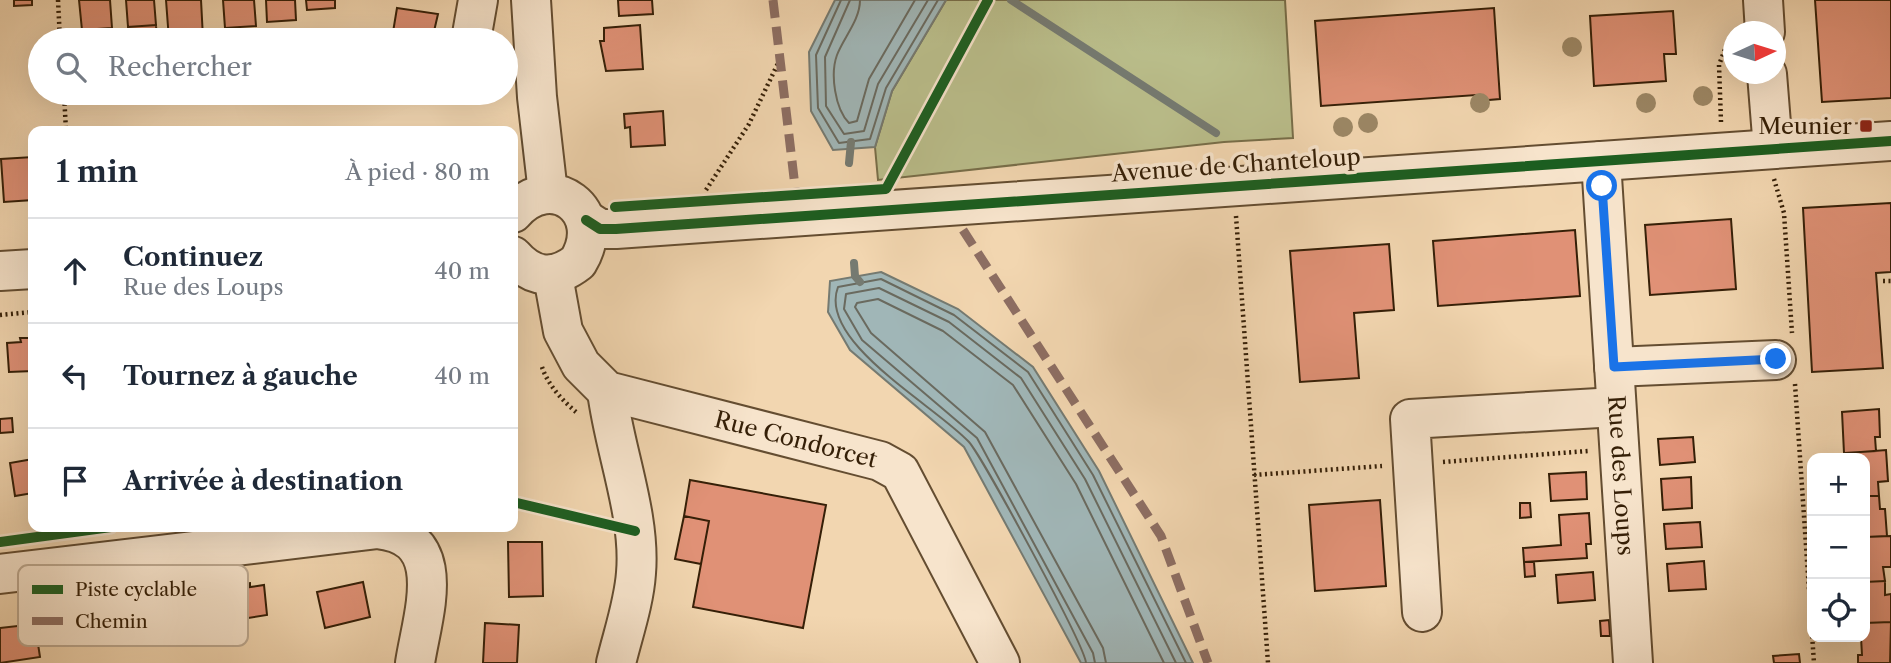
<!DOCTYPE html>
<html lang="fr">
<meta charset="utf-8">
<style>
body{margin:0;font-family:"Libre Caslon Text",serif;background:#f6f6f7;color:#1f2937}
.controls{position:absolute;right:21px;bottom:21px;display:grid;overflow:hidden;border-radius:14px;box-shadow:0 7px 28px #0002}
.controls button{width:63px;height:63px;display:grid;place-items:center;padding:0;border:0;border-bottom:2px solid #e0e1e3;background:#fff;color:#1f2937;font:35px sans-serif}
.compass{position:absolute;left:1723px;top:21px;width:63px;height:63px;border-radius:50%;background:#fff;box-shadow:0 7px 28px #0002;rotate:86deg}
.stop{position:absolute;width:21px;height:21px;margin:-16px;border:5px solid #1a73e8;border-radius:50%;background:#fff}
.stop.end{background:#1a73e8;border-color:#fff;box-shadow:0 2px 7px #0008}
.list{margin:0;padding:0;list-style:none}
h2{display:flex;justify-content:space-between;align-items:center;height:91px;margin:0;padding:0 28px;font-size:30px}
h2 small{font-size:23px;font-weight:400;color:#747a83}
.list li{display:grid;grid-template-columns:46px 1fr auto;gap:21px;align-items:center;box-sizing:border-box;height:105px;padding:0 28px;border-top:2px solid #e0e1e3}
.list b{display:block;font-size:26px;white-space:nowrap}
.list p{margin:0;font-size:23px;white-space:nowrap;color:#747a83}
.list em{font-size:23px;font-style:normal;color:#747a83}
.icon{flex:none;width:38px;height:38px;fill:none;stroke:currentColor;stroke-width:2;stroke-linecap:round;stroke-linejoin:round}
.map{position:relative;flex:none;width:1891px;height:663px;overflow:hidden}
.search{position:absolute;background:#fff;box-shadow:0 7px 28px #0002;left:28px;top:28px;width:490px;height:77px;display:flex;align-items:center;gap:18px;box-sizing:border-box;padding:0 24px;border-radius:38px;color:#747a83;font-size:26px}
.panel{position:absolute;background:#fff;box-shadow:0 7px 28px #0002;left:28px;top:126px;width:490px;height:406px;border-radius:14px}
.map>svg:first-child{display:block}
.green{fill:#babe8b;stroke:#786e49;stroke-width:2}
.water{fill:#a0b6b7;stroke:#757a71;stroke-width:2}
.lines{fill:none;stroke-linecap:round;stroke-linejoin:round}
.shore{stroke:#6a6a5f;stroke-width:2}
.stream{stroke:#757a71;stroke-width:8}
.building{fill:#e09176;stroke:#351f07;stroke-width:2}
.minor-casing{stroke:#644d31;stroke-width:42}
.path{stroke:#351f07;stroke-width:4.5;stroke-dasharray:2 3.5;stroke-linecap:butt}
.minor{stroke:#f7e4cc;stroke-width:38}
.quiet{stroke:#8d6e63;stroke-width:9;stroke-dasharray:18 9;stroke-linecap:butt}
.cycleway-casing{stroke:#f7e4cc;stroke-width:15}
.cycleway{stroke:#1b5e20;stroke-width:10}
.tree{fill:#9c8765}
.route{stroke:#1a73e8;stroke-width:9}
.poi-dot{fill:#8f2418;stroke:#f7e4cc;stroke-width:2.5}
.labels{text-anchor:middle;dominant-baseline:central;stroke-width:7;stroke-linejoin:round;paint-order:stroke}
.poi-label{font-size:23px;fill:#351f07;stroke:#f7e4cc;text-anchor:end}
.street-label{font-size:23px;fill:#351f07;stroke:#f7e4cc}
.key{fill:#f7e4cc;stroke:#bda991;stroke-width:2}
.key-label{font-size:19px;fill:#351f07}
</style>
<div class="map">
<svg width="1891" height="663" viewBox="0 0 1891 663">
<rect width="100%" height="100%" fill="#f2d6b0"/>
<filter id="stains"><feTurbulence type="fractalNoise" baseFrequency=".00286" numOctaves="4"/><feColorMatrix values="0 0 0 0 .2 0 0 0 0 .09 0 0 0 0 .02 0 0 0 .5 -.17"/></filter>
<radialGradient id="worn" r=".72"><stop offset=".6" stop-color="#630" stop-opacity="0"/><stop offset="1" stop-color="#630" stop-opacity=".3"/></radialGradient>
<path class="green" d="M946,0H1285L1293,138L1224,142L878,180L875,147L892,91Z"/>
<path class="water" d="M835,0H946L892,91L875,147L833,150L811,111L809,52Z
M881,272L958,309L1033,367L1099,471L1193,663H1081L964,447L850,350L828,312L830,281Z"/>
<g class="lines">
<path class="shore" d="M841,0L816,55L818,108L839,143L870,139L886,88L938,0
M850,0L825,57L826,106L844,134L864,131L878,84L928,0
M860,0C860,20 844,37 837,55C830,74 835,109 849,123L857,121L869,79L915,0
M1086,663C1085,646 983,458 969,442C936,406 817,342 838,287L881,279L954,315L1028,372L1093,475L1186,663
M1095,663L1093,653L977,438L862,340L844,309L846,294L879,288L949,322L1021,378L1085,479L1176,663
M1106,663L1103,648L985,432L871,333L855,307L857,303L878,299L943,331L1013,385L1076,484L1164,663"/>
<path class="stream" d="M1011,0L1216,133
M849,163L851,142
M854,263L855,276L860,282"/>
</g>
<path class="building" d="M14,0H32V5L14,6Z
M79,0H110L112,28L82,30Z
M126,0H154L156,25L128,27Z
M166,0H201L203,38L169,40Z
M223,0H254L256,26L225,28Z
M266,0H295L296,20L267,22Z
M306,0H335V8L307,10Z
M618,0H652L653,14L619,16Z
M1815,0H1891V98L1822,102Z
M397,8L438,14L432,40L392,38Z
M1494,8L1500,99L1477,101L1476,95L1321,106L1315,21Z
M1673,11L1676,54H1664L1666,81L1594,86L1590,16Z
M156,25L157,40H129L128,27Z
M640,25L643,69L606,71L600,41H604V28Z
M663,111L665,145L631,147L630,127L625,128L624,114Z
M33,157V200L4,202L1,159Z
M1891,203V272L1876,273L1883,368L1812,372L1803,208Z
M1731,219L1736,289L1650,295L1645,225Z
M1575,230L1580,296L1438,306L1433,241Z
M1389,244L1394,310L1354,313L1359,378L1300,382L1290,251Z
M20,338H33V371L9,372L7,343L21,342Z
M1879,409L1880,437H1875L1876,451L1844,453L1842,412Z
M12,418L13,432L0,433V419Z
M1693,437L1695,462L1660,465L1658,439Z
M1886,450L1888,481L1878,482L1879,496H1865V458H1849V453Z
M33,459V493L15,496L10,463Z
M1586,472L1587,499L1551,501L1549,474Z
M1691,477L1692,508L1663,510L1661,479Z
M690,480L826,505L803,628L693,607L709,521L684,516Z
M1865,496H1879L1880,509H1885L1887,536L1865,537Z
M1380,500L1386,586L1315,591L1309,505Z
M1520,503H1530L1531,517L1520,518Z
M1589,513L1591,544H1586L1587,558L1524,562L1523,548L1561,545L1559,515Z
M684,516L709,521L701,564L675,559Z
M1700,522L1702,547L1666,549L1664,524Z
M1891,536V567H1883L1885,581L1865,582V537Z
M508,542H542L543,596L509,597Z
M1704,561L1706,589L1669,591L1667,564Z
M1524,562H1534L1535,576L1525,577Z
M1593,572L1595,600L1558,603L1556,575Z
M1885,581V595L1891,594V622L1865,623V582Z
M363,582L370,617L325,628L317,592Z
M250,583V587L264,585L267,615L210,624L207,588Z
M1609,620L1610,636H1601L1600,621Z
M1891,622L1890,663H1858V655H1862L1861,637H1865V623Z
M485,623L519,625L517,663H483Z
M35,624L40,657L0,663V628Z
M1799,654L1800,663H1774L1773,656Z"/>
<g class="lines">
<defs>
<g id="minor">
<path d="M531,0L537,97L548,193"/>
<path d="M1763,0L1765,32"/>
<path d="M471,40L478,0"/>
<path d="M1767,74L1773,149"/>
<path id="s1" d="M1601,161L1633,663"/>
<path d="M513,213C552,168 609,211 578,262C555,280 533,279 513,256"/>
<path d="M586,220L600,229H616L1891,141"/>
<path d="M0,271L33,269"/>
<path id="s2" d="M553,276L563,331L581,365L607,391L880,461L900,472L1000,663"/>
<path d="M1614,367L1776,360"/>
<path d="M607,391C614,449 641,515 636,573C634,603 623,634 616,663"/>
<path d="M0,574L378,529C451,537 423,612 415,663"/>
<path d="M1422,612L1410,419L1616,407"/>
</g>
</defs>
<use href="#minor" class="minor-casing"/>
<path class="path" d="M58,0L60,40
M64,93L66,131
M1721,122L1719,65L1730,36
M1774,179L1784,213L1792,333
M706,190L749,124L781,57
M1236,216L1268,663
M1883,281H1891
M0,315L33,312
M542,367C548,385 562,400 576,412
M1795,384L1814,663
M1443,462L1588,451
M1254,475L1382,466"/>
<use href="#minor" class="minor"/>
<path class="quiet" d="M773,0L796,195
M963,230L1161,536L1208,663"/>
<defs>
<path id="cycleway" d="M615,207L886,189L988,0
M586,220L600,229H616L1891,141
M513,502L635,531
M0,542L111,527"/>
</defs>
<use href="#cycleway" class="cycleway-casing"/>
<use href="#cycleway" class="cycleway"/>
</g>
<g class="tree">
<circle cx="1572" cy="47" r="10"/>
<circle cx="1703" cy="96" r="10"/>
<circle cx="1480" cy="103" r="10"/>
<circle cx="1646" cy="103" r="10"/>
<circle cx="1368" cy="123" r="10"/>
<circle cx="1343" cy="127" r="10"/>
</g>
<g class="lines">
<path class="route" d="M1602,186L1614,367L1776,359"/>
</g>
<rect class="poi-dot" x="1859" y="119" width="14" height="14" rx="3.5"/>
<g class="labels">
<g class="poi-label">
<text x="1852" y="126">Meunier</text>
</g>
<g class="street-label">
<text transform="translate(1236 165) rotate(-4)">Avenue de Chanteloup</text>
<text stroke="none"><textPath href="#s2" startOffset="326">Rue Condorcet</textPath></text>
<text stroke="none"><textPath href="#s1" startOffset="315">Rue des Loups</textPath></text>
</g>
</g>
<rect x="18" y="565" width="230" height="81" rx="10" class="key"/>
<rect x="32" y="585" width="31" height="9" fill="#1b5e20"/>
<rect x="32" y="617" width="31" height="8" fill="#8d6e63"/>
<g class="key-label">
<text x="75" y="596">Piste cyclable</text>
<text x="75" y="628">Chemin</text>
</g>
<rect width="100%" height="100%" filter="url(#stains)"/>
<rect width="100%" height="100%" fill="url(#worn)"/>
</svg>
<div class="controls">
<button>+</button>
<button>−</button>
<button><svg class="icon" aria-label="locate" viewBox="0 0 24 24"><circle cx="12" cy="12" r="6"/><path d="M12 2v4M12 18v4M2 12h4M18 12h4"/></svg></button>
</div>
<svg class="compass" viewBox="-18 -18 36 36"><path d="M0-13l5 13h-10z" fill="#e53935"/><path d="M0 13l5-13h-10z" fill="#747a83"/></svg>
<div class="stop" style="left:1602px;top:186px"></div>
<div class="stop end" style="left:1776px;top:359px"></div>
<div class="search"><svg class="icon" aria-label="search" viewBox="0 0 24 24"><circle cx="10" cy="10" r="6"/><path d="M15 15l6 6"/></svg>Rechercher</div>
<section class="panel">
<h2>1 min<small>À pied · 80 m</small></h2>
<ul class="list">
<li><svg class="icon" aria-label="ahead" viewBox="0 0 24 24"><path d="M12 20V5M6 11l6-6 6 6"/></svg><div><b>Continuez</b><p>Rue des Loups</p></div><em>40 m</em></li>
<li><svg class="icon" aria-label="left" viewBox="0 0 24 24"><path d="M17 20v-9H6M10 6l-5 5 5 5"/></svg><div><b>Tournez à gauche</b></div><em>40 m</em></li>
<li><svg class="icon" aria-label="arrive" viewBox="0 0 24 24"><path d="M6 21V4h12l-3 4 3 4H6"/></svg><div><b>Arrivée à destination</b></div></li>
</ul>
</section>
</div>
